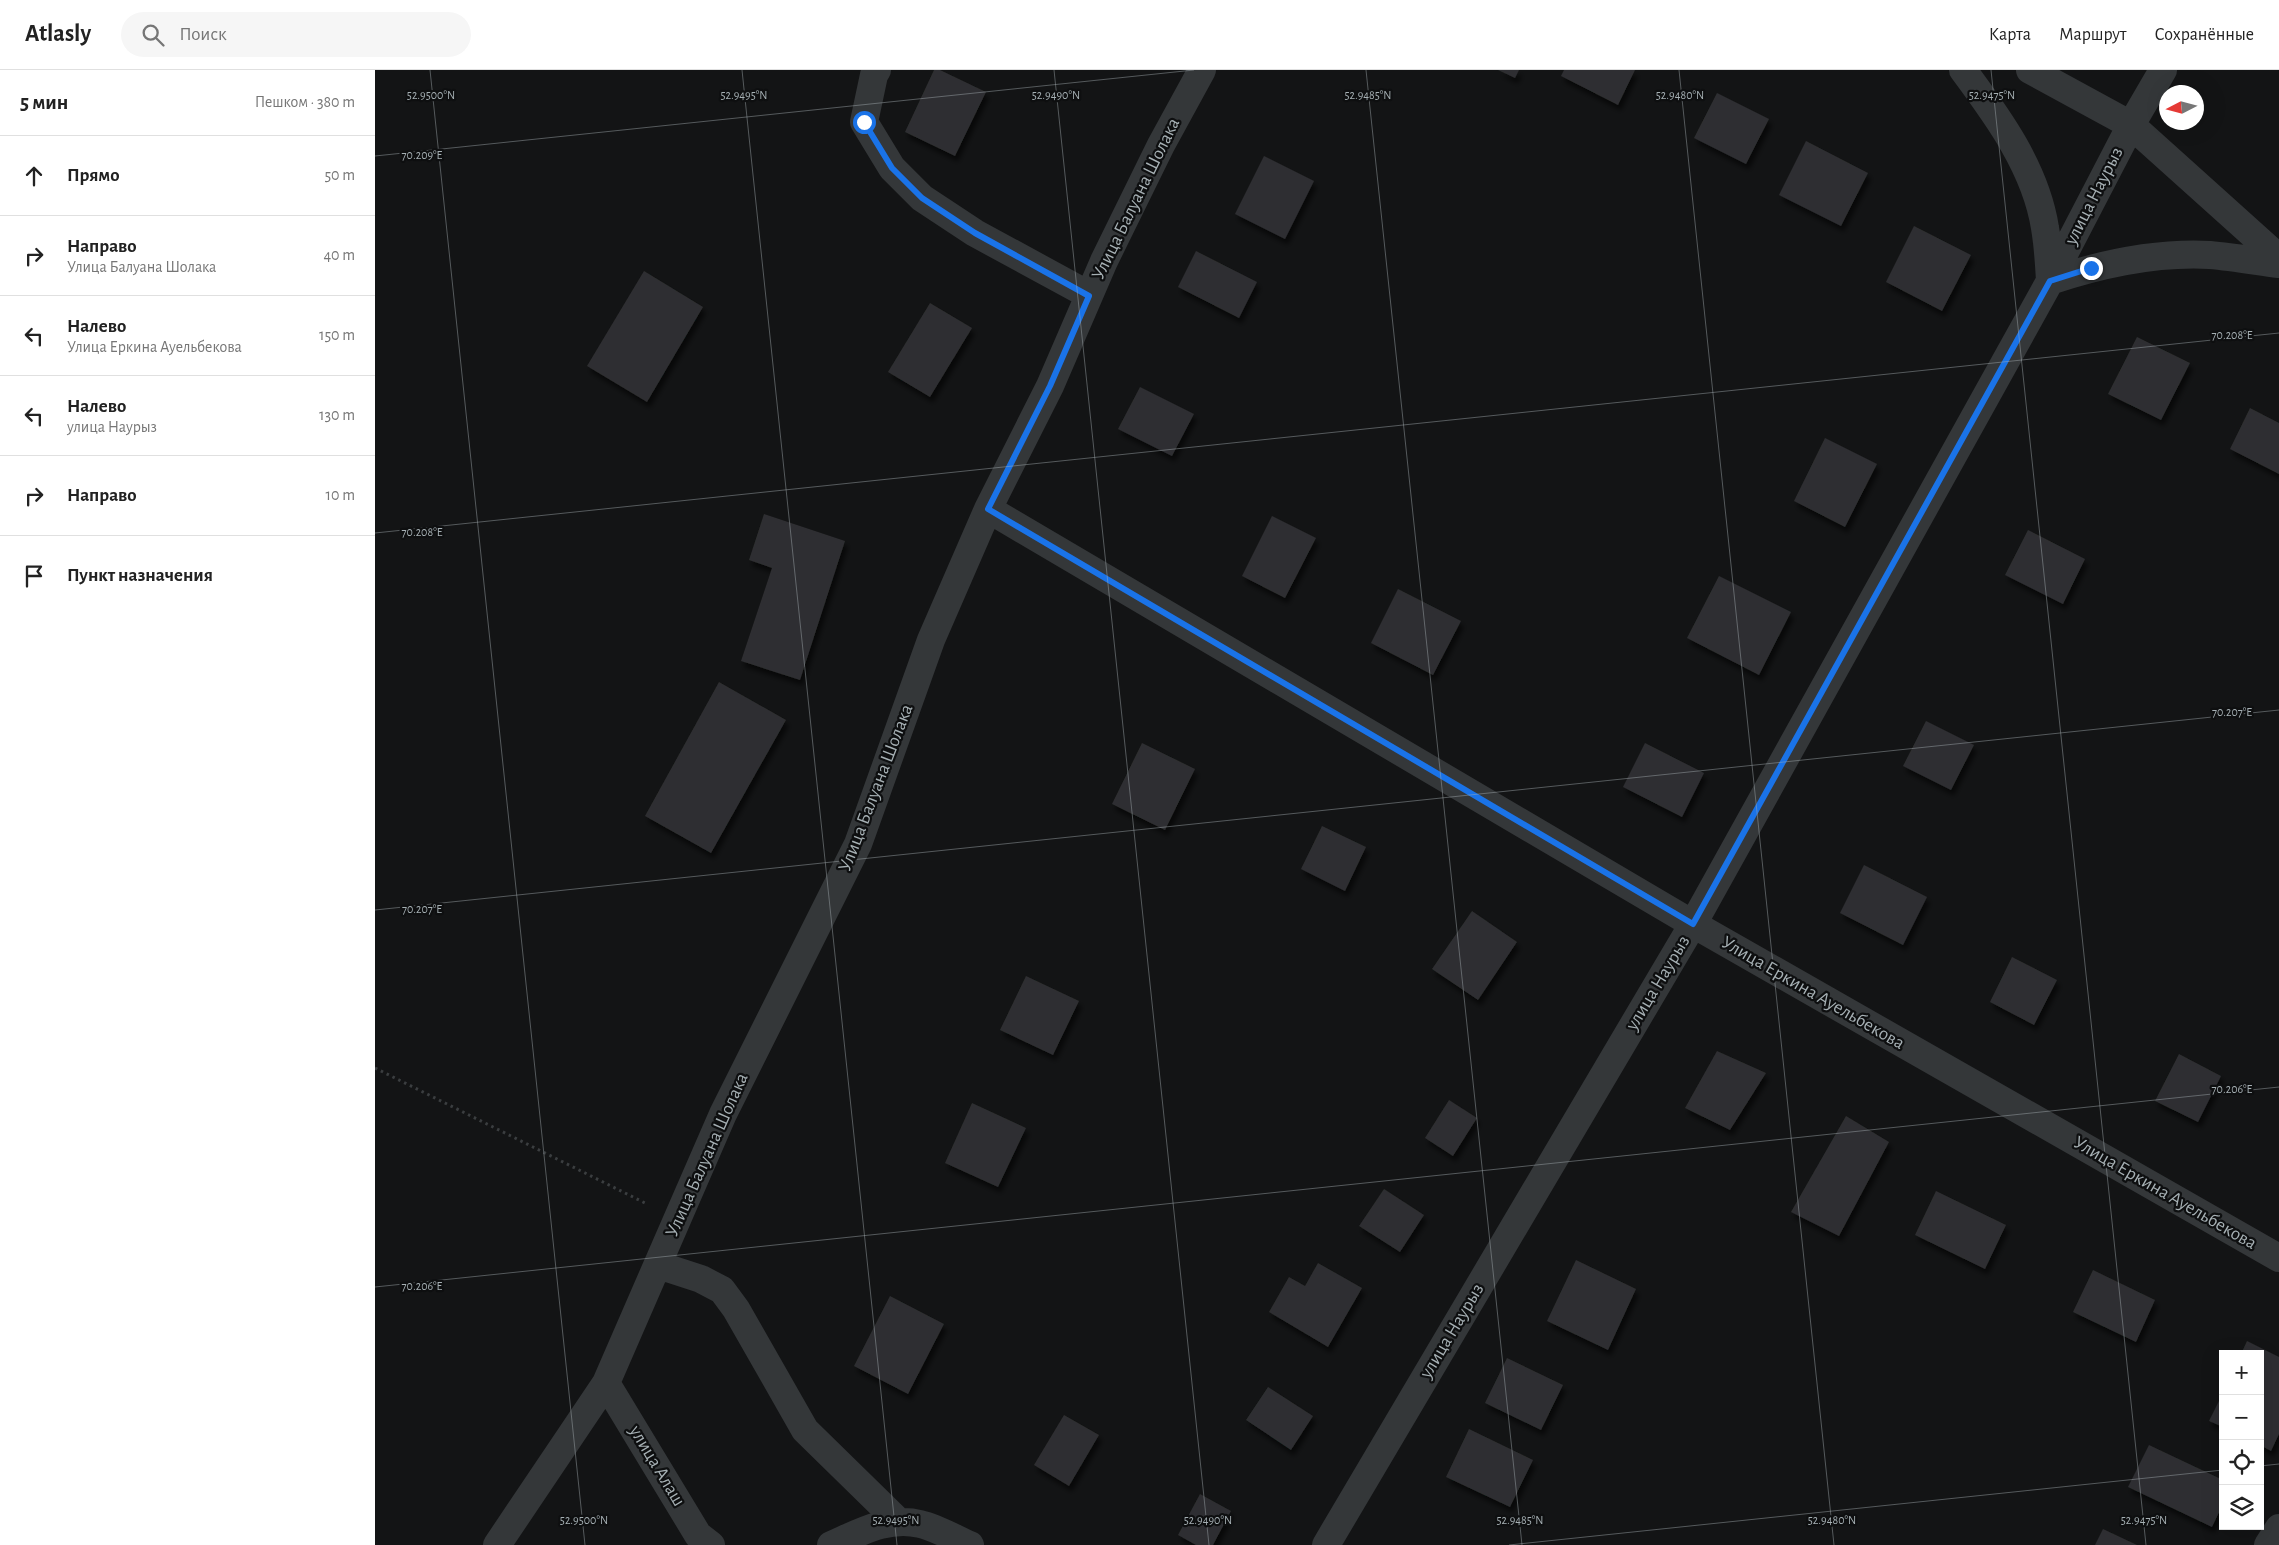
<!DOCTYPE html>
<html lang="ru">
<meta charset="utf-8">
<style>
body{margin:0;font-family:"Alegreya Sans",sans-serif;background:#f6f6f6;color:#222}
.controls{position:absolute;right:15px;bottom:15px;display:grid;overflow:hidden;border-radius:0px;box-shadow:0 5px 20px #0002}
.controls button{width:45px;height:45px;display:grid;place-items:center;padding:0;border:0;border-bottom:1px solid #e0e0e0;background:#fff;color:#222;font:25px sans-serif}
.compass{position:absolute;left:1784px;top:15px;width:45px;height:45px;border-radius:50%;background:#fff;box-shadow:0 5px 20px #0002;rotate:264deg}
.stop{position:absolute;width:15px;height:15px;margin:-11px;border:4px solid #1a73e8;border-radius:50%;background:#fff}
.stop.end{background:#1a73e8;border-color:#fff;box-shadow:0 1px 5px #0008}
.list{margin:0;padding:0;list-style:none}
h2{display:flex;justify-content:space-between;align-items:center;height:65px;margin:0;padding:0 20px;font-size:21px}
h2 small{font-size:16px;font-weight:400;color:#767676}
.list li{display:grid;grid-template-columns:32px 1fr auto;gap:15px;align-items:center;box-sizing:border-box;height:80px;padding:0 20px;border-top:1px solid #e0e0e0}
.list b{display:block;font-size:19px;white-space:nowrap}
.list p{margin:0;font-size:16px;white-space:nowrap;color:#767676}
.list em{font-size:16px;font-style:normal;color:#767676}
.icon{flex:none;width:28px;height:28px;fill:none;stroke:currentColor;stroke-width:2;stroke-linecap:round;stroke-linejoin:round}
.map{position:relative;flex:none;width:1904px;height:1475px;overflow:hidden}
header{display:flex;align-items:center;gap:30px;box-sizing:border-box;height:70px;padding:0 25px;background:#fff;border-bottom:1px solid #e0e0e0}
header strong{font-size:24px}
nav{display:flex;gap:28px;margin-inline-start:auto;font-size:18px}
.search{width:350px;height:45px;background:#f6f6f6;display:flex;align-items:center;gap:12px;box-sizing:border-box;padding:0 18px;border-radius:28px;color:#767676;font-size:19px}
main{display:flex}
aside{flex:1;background:#fff}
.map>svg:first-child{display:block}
.building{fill:#2e2f30;filter:url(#shadow)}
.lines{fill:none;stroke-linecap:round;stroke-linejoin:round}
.path{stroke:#3b3e40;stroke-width:3;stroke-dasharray:2.5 4;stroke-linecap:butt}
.minor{stroke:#343739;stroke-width:28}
.route{stroke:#1a73e8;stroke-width:6}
.ticks{fill:none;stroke:#a6b0b4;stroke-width:1;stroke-opacity:0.45}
.labels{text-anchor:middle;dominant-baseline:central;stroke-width:4.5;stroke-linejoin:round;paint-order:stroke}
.street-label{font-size:19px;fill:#a6b0b4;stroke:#0e0f10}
.ticks-label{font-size:12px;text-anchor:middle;fill:#a6b0b4;stroke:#0e0f10;stroke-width:4.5;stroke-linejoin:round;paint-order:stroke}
</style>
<header>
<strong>Atlasly</strong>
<div class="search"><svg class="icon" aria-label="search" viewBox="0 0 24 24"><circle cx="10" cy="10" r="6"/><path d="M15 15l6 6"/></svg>Поиск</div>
<nav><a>Карта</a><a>Маршрут</a><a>Сохранённые</a></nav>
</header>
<main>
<aside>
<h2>5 мин<small>Пешком · 380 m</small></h2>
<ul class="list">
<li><svg class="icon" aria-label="ahead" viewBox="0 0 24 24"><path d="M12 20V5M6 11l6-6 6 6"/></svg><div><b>Прямо</b></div><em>50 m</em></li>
<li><svg class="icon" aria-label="right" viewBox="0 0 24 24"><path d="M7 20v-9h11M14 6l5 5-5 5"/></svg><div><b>Направо</b><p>Улица Балуана Шолака</p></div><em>40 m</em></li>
<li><svg class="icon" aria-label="left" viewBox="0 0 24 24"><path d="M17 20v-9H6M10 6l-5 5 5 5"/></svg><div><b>Налево</b><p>Улица Еркина Ауельбекова</p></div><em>150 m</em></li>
<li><svg class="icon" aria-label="left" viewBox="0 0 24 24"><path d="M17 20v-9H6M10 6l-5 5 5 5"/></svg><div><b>Налево</b><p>улица Наурыз</p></div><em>130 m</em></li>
<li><svg class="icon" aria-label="right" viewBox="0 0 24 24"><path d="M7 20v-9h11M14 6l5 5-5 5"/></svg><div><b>Направо</b></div><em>10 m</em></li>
<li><svg class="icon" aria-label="arrive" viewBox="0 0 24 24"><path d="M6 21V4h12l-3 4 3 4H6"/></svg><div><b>Пункт назначения</b></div></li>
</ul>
</aside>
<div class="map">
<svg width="1904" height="1475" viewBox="0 0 1904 1475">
<defs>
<filter id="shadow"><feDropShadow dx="3" dy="5.5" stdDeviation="2.5" flood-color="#0009"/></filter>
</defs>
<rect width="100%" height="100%" fill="#131415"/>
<path class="building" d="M559,0H565L611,22L580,86L530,62Z
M1123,0H1144L1140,8Z
M1189,0H1260L1243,35L1186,6Z
M1342,23L1394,49L1371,94L1319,68Z
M1431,71L1493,103L1466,156L1404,125Z
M889,86L939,111L910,169L860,144Z
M1539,156L1596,185L1567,241L1511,212Z
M821,181L882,212L864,248L803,217Z
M269,201L328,237L272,332L212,296Z
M555,233L597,258L555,327L513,302Z
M1762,267L1815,293L1786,350L1733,324Z
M765,317L819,344L797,386L743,359Z
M1875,338L1904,353V404L1855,379Z
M1450,368L1502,394L1470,457L1419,431Z
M389,444L470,471L425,610L366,591L397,498L374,490Z
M897,446L941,468L910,528L867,506Z
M1653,460L1710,489L1688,534L1630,505Z
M1344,506L1416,542L1384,605L1312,568Z
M1023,519L1086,551L1058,605L996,573Z
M344,612L411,650L336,783L270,746Z
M1551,651L1599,675L1576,720L1528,696Z
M767,673L820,699L790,760L737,734Z
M1270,673L1329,703L1307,747L1248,717Z
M947,756L991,777L970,821L926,799Z
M1489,795L1552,827L1528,875L1465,843Z
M1097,841L1142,872L1103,930L1057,899Z
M1637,887L1682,910L1659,955L1615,932Z
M651,906L704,931L678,985L625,960Z
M1342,981L1391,1003L1355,1060L1310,1038Z
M1804,984L1846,1006L1823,1052L1780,1031Z
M1074,1030L1102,1048L1078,1086L1050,1068Z
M597,1033L651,1058L623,1117L570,1093Z
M1471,1046L1514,1072L1464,1166L1416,1142Z
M1009,1119L1049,1145L1025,1182L984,1156Z
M1561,1121L1631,1155L1610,1199L1540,1165Z
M1201,1190L1261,1219L1233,1280L1172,1251Z
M943,1193L987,1218L953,1277L894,1242L914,1207L930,1216Z
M1718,1200L1780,1230L1761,1272L1698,1242Z
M515,1226L569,1254L533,1324L479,1296Z
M1872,1271L1904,1287V1364L1896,1381L1885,1375V1284H1866Z
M1132,1288L1188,1315L1166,1360L1110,1333Z
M893,1317L938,1346L916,1380L871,1350Z
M1848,1323V1357L1834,1351Z
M689,1345L724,1365L694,1416L659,1395Z
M1094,1359L1158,1390L1135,1437L1071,1407Z
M1774,1375L1848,1410V1434L1837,1457L1753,1417Z
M825,1424L856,1441L838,1475H821L803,1465Z
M1728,1459L1762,1475H1720Z"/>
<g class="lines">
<path class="path" d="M0,998L272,1134"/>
<path class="minor" d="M502,0L499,5L489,52L517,98L547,128L600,163L714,225
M1588,0C1623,47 1661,99 1670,158C1673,175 1674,193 1675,211C1726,194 1780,182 1835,185C1858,187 1881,191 1904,194
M1655,0L1756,55L1904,188
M613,439L1318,854L1904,1188
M283,1195L326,1209L347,1220L361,1239L430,1360L524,1452
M231,1313L323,1465L336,1475
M122,1475L231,1313L348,1044L483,774L556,570L613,439L675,316L729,191L786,75L827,0
M456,1475C484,1463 513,1446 545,1454C562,1458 579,1468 595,1475
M951,1475L1318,854L1675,211L1756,55L1788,0
M1893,1475L1904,1458"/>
</g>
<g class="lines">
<path class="route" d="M489,52L517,98L547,128L600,163L714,226L675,316L613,439L1318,854L1675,211L1716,198"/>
</g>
<path class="ticks" d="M55,0L210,1475M367,0L522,1475M679,0L834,1475M991,0L1147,1475M1304,0L1459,1475M1616,0L1771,1475M0,86L819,0M0,463L1904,263M0,840L1904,640M0,1217L1904,1017M1885,1396L1904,1394M1134,1475L1848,1400"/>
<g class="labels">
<g class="street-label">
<text transform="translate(1719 126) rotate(-63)">улица Наурыз</text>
<text transform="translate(761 129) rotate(-64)">Улица Балуана Шолака</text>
<text transform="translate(501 718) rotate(-69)">Улица Балуана Шолака</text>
<text transform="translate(1283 913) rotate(-59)">улица Наурыз</text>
<text transform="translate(1438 923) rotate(30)">Улица Еркина Ауельбекова</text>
<text transform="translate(332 1085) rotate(-66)">Улица Балуана Шолака</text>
<text transform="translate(1790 1123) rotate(30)">Улица Еркина Ауельбекова</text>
<text transform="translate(1077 1261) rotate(-59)">улица Наурыз</text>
<text transform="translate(282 1396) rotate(59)">улица Алаш</text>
</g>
</g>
<g class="ticks-label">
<text x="56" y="29">52.9500°N</text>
<text x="369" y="29">52.9495°N</text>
<text x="681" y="29">52.9490°N</text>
<text x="993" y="29">52.9485°N</text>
<text x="1305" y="29">52.9480°N</text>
<text x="1617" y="29">52.9475°N</text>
<text x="47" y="89">70.209°E</text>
<text x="1857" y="269">70.208°E</text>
<text x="47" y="466">70.208°E</text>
<text x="1857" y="646">70.207°E</text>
<text x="47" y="843">70.207°E</text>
<text x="1857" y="1023">70.206°E</text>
<text x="47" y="1220">70.206°E</text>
<text x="209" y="1454">52.9500°N</text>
<text x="521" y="1454">52.9495°N</text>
<text x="833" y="1454">52.9490°N</text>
<text x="1145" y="1454">52.9485°N</text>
<text x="1457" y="1454">52.9480°N</text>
<text x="1769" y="1454">52.9475°N</text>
</g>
</svg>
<div class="controls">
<button>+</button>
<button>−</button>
<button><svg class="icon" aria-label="locate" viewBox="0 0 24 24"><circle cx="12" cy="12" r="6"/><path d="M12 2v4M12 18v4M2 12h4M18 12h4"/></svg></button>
<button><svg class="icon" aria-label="layers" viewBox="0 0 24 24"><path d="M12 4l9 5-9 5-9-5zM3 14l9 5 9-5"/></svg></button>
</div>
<svg class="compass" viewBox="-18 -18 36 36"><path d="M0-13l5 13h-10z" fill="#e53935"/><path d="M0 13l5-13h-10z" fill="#767676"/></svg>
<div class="stop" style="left:489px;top:52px"></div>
<div class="stop end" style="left:1716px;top:198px"></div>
</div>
</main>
